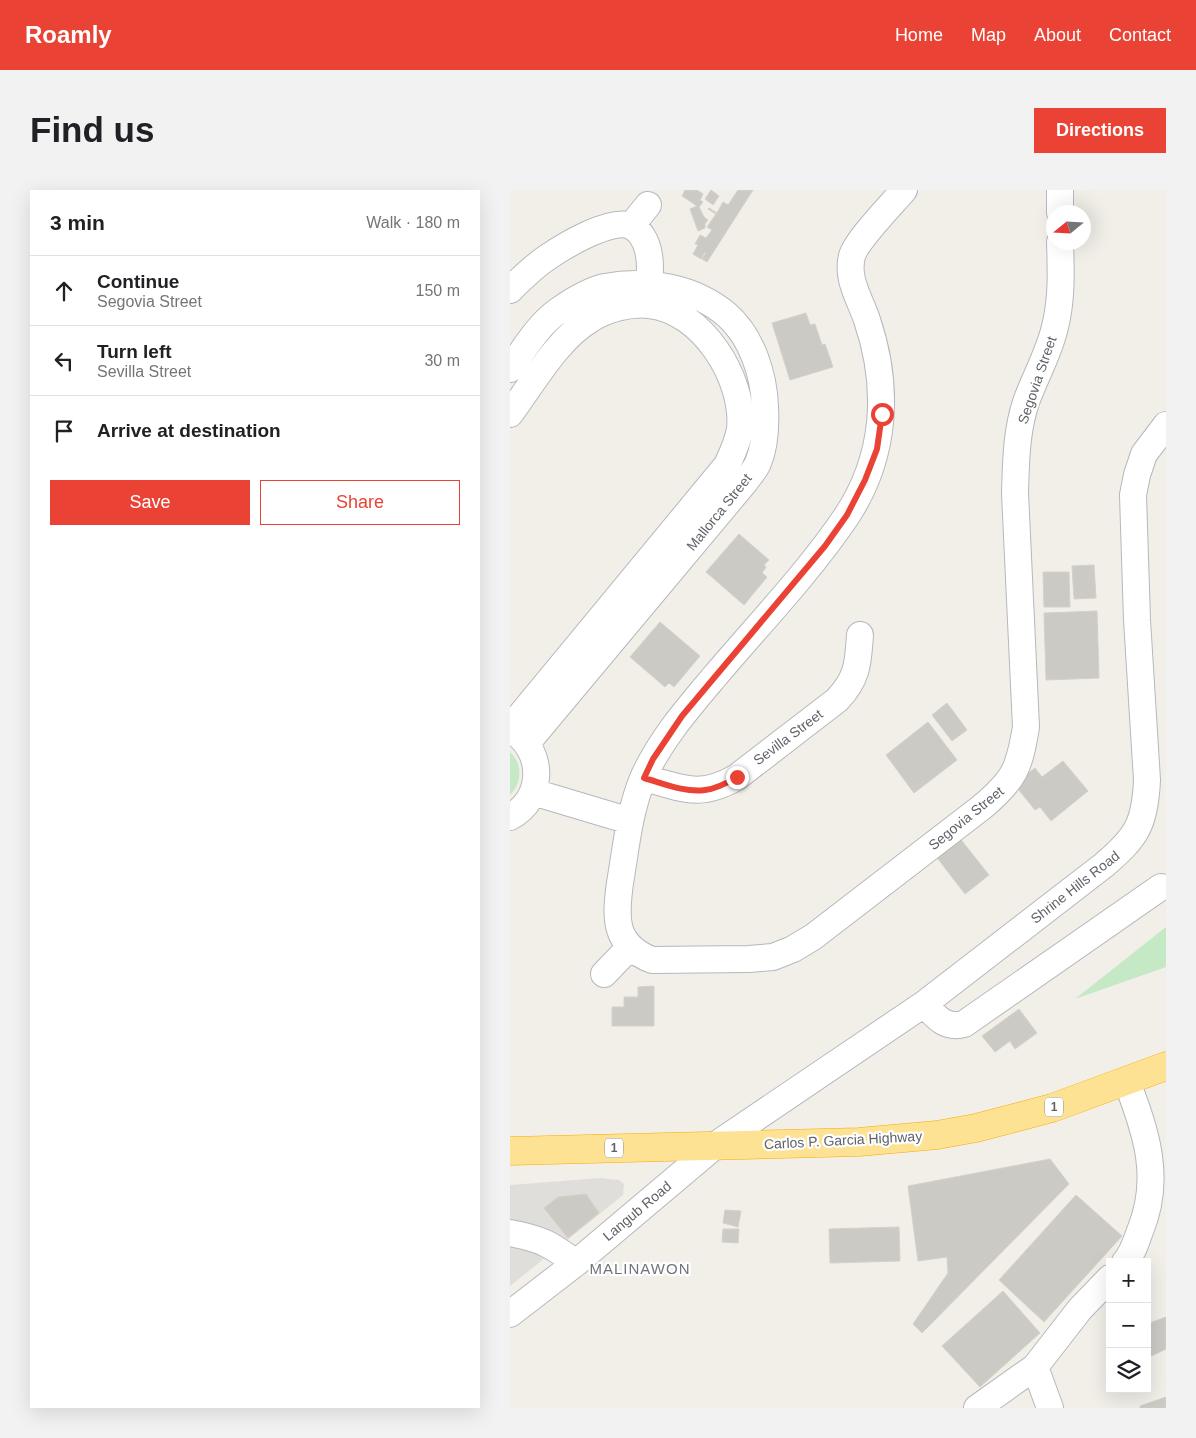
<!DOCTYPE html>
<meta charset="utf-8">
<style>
body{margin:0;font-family:Helvetica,sans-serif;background:#f2f2f2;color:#202124}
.controls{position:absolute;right:15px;bottom:15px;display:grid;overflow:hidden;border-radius:0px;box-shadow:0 5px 20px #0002}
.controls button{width:45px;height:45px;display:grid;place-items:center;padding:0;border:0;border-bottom:1px solid #e0e0e0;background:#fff;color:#202124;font:25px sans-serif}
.compass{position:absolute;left:536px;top:15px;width:45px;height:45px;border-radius:50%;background:#fff;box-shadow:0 5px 20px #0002;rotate:252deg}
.stop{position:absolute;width:15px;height:15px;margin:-11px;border:4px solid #ea4335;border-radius:50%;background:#fff}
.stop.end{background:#ea4335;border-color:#fff;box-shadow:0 1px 5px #0008}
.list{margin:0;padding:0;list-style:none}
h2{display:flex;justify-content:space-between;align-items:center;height:65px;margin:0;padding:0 20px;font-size:21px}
h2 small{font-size:16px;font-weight:400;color:#757577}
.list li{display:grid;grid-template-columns:32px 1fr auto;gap:15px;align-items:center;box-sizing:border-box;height:70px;padding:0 20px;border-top:1px solid #e0e0e0}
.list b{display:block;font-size:19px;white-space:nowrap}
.list p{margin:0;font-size:16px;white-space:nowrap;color:#757577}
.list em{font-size:16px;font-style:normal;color:#757577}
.actions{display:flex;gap:10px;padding:15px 20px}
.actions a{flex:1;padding:11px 0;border:1px solid #ea4335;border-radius:0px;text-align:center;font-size:18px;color:#ea4335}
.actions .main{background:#ea4335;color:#fff}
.icon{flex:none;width:28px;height:28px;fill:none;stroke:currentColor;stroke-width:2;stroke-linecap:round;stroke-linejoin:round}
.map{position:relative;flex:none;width:656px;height:1218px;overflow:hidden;border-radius:0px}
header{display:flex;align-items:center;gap:30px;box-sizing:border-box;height:70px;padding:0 25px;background:#ea4335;color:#fff}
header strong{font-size:24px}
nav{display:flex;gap:28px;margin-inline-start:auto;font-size:18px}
.intro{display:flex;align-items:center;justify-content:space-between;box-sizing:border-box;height:120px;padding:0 30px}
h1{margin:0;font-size:35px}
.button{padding:12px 22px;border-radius:0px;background:#ea4335;color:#fff;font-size:18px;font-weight:700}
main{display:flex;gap:30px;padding:0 30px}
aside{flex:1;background:#fff;border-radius:0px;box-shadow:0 5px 20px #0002}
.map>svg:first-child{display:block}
.industrial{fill:#e0deda}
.green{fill:#c5e8c5}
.building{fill:#cccac5;stroke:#d6d1c6}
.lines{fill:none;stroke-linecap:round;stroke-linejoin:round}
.minor-casing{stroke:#b5b8bc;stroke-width:28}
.highway-casing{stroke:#f9ab00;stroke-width:29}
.minor{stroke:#fff;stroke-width:26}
.highway{stroke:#fde293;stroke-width:28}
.route{stroke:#ea4335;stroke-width:6}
.labels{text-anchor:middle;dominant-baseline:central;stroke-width:4.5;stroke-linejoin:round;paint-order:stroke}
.shield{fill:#fff;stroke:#8f9295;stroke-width:1}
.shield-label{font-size:12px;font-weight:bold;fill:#5f6368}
.street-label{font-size:14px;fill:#5f6368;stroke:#fff}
.neighbourhood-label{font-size:15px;letter-spacing:1px;fill:#70757a;stroke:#fff}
</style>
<header>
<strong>Roamly</strong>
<nav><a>Home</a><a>Map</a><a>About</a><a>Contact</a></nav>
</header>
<div class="intro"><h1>Find us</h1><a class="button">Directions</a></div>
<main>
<aside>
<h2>3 min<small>Walk · 180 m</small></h2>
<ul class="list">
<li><svg class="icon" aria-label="ahead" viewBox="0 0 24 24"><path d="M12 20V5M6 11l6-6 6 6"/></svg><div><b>Continue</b><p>Segovia Street</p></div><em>150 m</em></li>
<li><svg class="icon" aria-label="left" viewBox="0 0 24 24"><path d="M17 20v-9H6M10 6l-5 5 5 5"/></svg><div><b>Turn left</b><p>Sevilla Street</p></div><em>30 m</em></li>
<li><svg class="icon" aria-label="arrive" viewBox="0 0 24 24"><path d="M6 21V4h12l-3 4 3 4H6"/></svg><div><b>Arrive at destination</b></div></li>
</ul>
<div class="actions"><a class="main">Save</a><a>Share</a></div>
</aside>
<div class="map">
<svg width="656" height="1218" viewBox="0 0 656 1218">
<rect width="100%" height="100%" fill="#f1efe8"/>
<path class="industrial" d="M91,988L109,990L114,994L113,1005L0,1096V995Z"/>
<path class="green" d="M0,562C13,574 12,593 0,605Z
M656,737V777L565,809Z"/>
<path class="building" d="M175,0H187L193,4L190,10L193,12L189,17L194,27L198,30L195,34V38L188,41L180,19L187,16L172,6Z
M201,0L209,6L203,15L195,9Z
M228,0H243L197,72L192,69L196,63L195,62L191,69L183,64L188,55L185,54L190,45L196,48L202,40L197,37L206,24L198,19L199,18L207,23L213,12L218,15Z
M296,123L300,135L305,134L312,155L315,154L323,177L280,190L262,133Z
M229,344L259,370L254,375L256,377L252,383L257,387L234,415L196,382Z
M584,375L586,408L564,409L562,376Z
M533,382H559L560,417H534Z
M587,421L589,488L536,490L534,423Z
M150,432L190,466L164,497L159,493L155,497L120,467Z
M437,513L457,540L442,551L422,525Z
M418,532L447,570L404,603L376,565Z
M553,571L578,601L541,631L530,617L525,620L504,594L525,578L532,587Z
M448,646L479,685L455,704L425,665Z
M144,796V836H102V817H114V807H128V797Z
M509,819L527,843L505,859L500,851L485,862L472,846Z
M540,969L559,994L412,1143L403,1134L438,1083L437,1067L408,1071L398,996Z
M76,1004L89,1023L58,1048L34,1018L48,1007Z
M566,1005L612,1046L534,1132L489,1090Z
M215,1020L231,1021L228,1037L213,1033Z
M389,1037L390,1071L320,1073L319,1039Z
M213,1039H229L228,1053L212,1052Z
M493,1101L530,1143L470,1197L432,1156Z
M656,1127V1159L637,1168V1134Z
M656,1207V1218H630V1216Z"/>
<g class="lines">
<defs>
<path id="minor" d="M394,0C382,14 346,51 342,66C336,89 350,109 357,130C380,198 376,267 336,327C298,383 249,434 205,486C178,518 150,550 133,588C119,622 116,658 110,693C105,729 104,755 142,770L239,769L263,767L283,759L303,747L472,617C505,589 509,579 516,537L505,303C506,273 506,242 516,212C525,187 539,163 545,137C552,109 551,81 550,52
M550,0V22
M121,36L138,15
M0,100C12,88 24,76 38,67C54,56 102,27 121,36C125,38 130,43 132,46C144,64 139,90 139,110
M0,179C14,159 28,135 48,121C62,111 78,101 95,97C137,89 184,97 217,125C242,147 254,185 255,217C256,236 255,256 248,273C245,280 239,286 235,292L17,553
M0,224C23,193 48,148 81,129C97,119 120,113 139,115C192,120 235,189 230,239C228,252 222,264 217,275L0,538
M134,588C173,598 189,609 227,587L327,510C348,488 348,473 350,445
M23,602L120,631
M0,627C34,609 35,562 3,541
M94,784L120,757
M414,814C426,827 435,839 454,834L651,697
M0,1043C32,1049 40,1054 66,1073
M615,1072C623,1063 626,1052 630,1041C652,988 636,942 617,892
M0,1124L66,1073L207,954L414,814L594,675C627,647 635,634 637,590L627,430L623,305L627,285L634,264L656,235
M525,1177L540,1218
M467,1218L525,1177L570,1119L600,1088"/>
<path id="highway" d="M0,961L349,952L427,945L466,938L542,918L656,876"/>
</defs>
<use href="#minor" class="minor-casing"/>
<use href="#highway" class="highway-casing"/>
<use href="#minor" class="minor"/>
<use href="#highway" class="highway"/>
</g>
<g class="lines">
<path class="route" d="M227,587C217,593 206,599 195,600C175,603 152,593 134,588L143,569L172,526L315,356L337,325L355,290L367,259L372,224"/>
</g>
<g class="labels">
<g class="shield">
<rect x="535" y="907.5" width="18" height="19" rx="4"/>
<rect x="95" y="948.5" width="18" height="19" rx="4"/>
</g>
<g class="shield-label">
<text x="544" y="917">1</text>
<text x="104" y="958">1</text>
</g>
<g class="street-label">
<text transform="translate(527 190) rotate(-71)">Segovia Street</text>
<text transform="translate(209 322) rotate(-51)">Mallorca Street</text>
<text transform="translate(278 547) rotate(-37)">Sevilla Street</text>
<text transform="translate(456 628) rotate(-39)">Segovia Street</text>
<text transform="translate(565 697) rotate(-38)">Shrine Hills Road</text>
<text transform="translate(333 950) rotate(-3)">Carlos P. Garcia Highway</text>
<text transform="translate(127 1021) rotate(-40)">Langub Road</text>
</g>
<g class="neighbourhood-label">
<text x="130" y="1078">MALINAWON</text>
</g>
</g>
</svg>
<div class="controls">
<button>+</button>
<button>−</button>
<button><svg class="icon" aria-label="layers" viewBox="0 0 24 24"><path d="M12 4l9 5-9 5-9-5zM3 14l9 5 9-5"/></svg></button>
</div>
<svg class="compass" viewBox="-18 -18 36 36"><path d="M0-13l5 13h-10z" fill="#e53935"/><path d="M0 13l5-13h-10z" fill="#757577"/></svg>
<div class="stop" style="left:372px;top:224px"></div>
<div class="stop end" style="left:227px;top:587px"></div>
</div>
</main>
